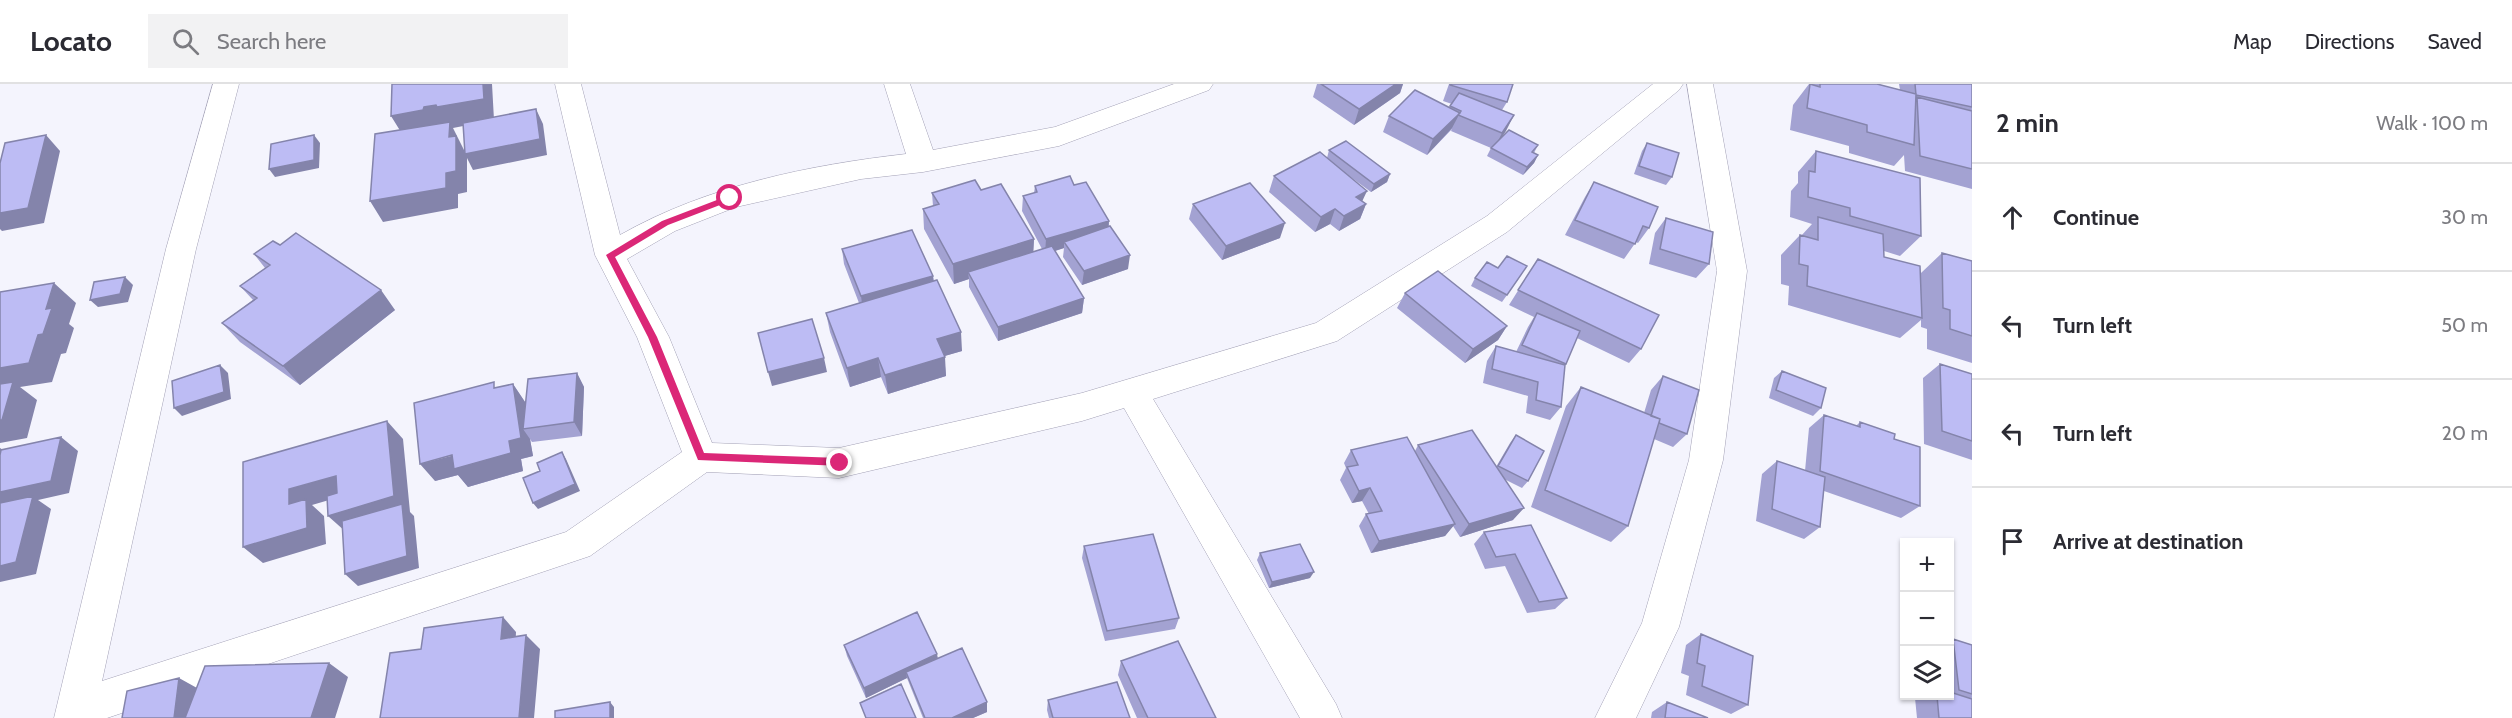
<!DOCTYPE html>
<meta charset="utf-8">
<style>
body{margin:0;font-family:Cabin,sans-serif;background:#f2f2f3;color:#2b2b33}
.controls{position:absolute;right:18px;bottom:18px;display:grid;overflow:hidden;border-radius:0px;box-shadow:0 2px 4px #0004}
.controls button{width:54px;height:54px;display:grid;place-items:center;padding:0;border:0;border-bottom:2px solid #e1e1e2;background:#fff;color:#2b2b33;font:30px sans-serif}
.stop{position:absolute;width:18px;height:18px;margin:-14px;border:4px solid #db2777;border-radius:50%;background:#fff}
.stop.end{background:#db2777;border-color:#fff;box-shadow:0 2px 6px #0008}
.list{margin:0;padding:0;list-style:none}
h2{display:flex;justify-content:space-between;align-items:center;height:78px;margin:0;padding:0 24px;font-size:26px}
h2 small{font-size:20px;font-weight:400;color:#7c7c81}
.list li{display:grid;grid-template-columns:39px 1fr auto;gap:18px;align-items:center;box-sizing:border-box;height:108px;padding:0 24px;border-top:2px solid #e1e1e2}
.list b{display:block;font-size:22px;white-space:nowrap}
.list em{font-size:20px;font-style:normal;color:#7c7c81}
.icon{flex:none;width:33px;height:33px;fill:none;stroke:currentColor;stroke-width:2;stroke-linecap:round;stroke-linejoin:round}
.map{position:relative;flex:none;width:1972px;height:634px;overflow:hidden}
header{display:flex;align-items:center;gap:36px;box-sizing:border-box;height:84px;padding:0 30px;background:#fff;border-bottom:2px solid #e1e1e2}
header strong{font-size:28px}
nav{display:flex;gap:33px;margin-inline-start:auto;font-size:21px}
.search{width:420px;height:54px;background:#f2f2f3;display:flex;align-items:center;gap:15px;box-sizing:border-box;padding:0 21px;border-radius:0px;color:#7c7c81;font-size:22px}
main{display:flex}
aside{flex:1;background:#fff}
.map>svg:first-child{display:block}
.lines{fill:none;stroke-linecap:round;stroke-linejoin:round}
.street-casing{stroke:#a3a1b6;stroke-width:1}
.street{fill:#fff;fill-rule:evenodd}
.wall{fill:#a3a2d2}
.shaded-wall{fill:#8484ab}
.building{fill:#bdbcf4;stroke:#8484ab;stroke-width:1.5}
.route{fill:#db2777}
</style>
<header>
<strong>Locato</strong>
<div class="search"><svg class="icon" aria-label="search" viewBox="0 0 24 24"><circle cx="10" cy="10" r="6"/><path d="M15 15l6 6"/></svg>Search here</div>
<nav><a>Map</a><a>Directions</a><a>Saved</a></nav>
</header>
<main>
<div class="map">
<svg width="1972" height="634" viewBox="0 0 1972 634">
<rect width="100%" height="100%" fill="#f4f4fd"/>
<g class="lines">
<defs>
<path id="street" d="M213,0H239L196,165L102,597L566,448L682,368L637,253L595,171L555,0H581L620,151C706,102 809,81 906,70L884,0H910L933,66L1055,43L1174,0H1213L1209,6L1059,62L923,88L861,95L736,123L675,147L627,175L669,253L712,359L839,364L1082,309L1316,239L1487,132L1653,0H1683L1679,6L1507,148L1337,257L1153,315L1336,620L1342,634H1300L1124,324L1082,337L839,394L707,388L590,472L107,634H54L166,165Z
M1687,0H1713L1747,187L1723,376L1679,543L1636,634H1595L1642,539L1689,376L1717,187Z"/>
</defs>
<use href="#street" class="street-casing"/>
<use href="#street" class="street"/>
</g>
<path class="wall" d="M1317,0H1403L1400,9L1354,41L1313,13Z
M1449,0H1513L1507,18L1502,26L1514,31L1501,54L1538,61L1534,69L1538,71L1534,79L1523,91L1487,72L1491,64L1451,47L1452,45L1427,71L1383,48L1389,32L1449,24L1452,20L1443,17Z
M1809,0H1877L1900,6L1899,0H1972V105L1905,87L1904,71L1894,82L1849,69V62L1790,46L1793,21Z
M1647,59L1672,93L1666,101L1634,90L1642,67Z
M1329,66L1390,90L1387,98L1371,108L1341,86L1362,117L1366,120L1360,135L1339,147L1330,140L1315,148L1269,108L1274,92L1327,74Z
M1816,67L1921,152L1900,172L1884,167V173L1921,198V189L1942,169L1972,177V279L1927,265V245L1921,243V236L1900,254L1788,221L1789,202L1781,200V171L1800,151L1801,152L1812,140L1790,133L1791,107L1798,99V88Z
M1594,98L1649,144L1638,159L1636,158L1624,175L1565,151L1585,113Z
M1074,101L1109,137V143L1128,185L1082,201L1063,173L1064,164L1055,167L1084,214L1082,229L998,257L969,203V195L954,200L924,145L923,125L933,122L932,109L981,106L1034,155L1033,168L1042,165L1022,127L1023,112L1034,109L1035,102Z
M1193,120L1280,154L1222,176L1189,135Z
M1666,134L1709,180L1696,194L1649,180L1655,149Z
M280,161L395,226L300,301L240,258L222,239L253,216L240,202L265,184L254,170Z
M842,165L933,192L934,197L962,267L944,272L946,292L888,310L881,293L850,303L830,248L826,229L859,219L844,180Z
M1538,175L1641,265L1629,279L1577,254L1565,281L1561,323L1550,336L1526,329L1528,312L1483,299L1487,277L1496,262L1516,268L1528,243L1534,233L1509,221Z
M1498,184L1522,190L1502,218L1471,202L1475,194Z
M1405,209L1507,242L1498,256L1465,279L1397,224Z
M1940,280L1972,290V376L1924,360L1923,294Z
M1782,287L1821,324L1813,332L1769,314L1774,294Z
M577,289L584,303L582,352L532,358L530,355L533,372L521,375L523,387L468,403L458,391L435,397L498,304L513,300L525,318V324Z
M1663,292L1687,350L1673,363L1654,355L1628,442L1611,458L1531,423L1566,322L1581,303L1644,329L1651,306Z
M1824,331L1856,342L1860,338L1894,355L1920,422L1901,434L1824,407L1820,443L1804,455L1756,437L1762,390L1777,377L1805,387L1809,344Z
M1516,351L1528,397L1522,404L1504,395L1513,436L1460,453L1453,442L1445,452L1371,469L1359,442L1366,430H1369L1362,417L1352,419L1340,396L1346,384L1344,379L1351,366L1415,367L1418,361L1496,383L1510,359Z
M1531,441L1567,514L1555,525L1527,529L1505,482L1485,485L1474,460L1484,448Z
M1084,462L1179,534L1175,545L1105,557L1082,474Z
M1260,469L1310,494L1269,504L1257,476Z
M1701,550L1748,621L1731,630L1686,611L1689,592L1681,589L1686,561Z
M1953,555L1972,561V634H1917L1915,614L1919,612H1950V557Z
M844,561L938,574L987,628L973,634H923L907,594L866,614L847,572Z
M1121,577L1216,634H1137L1118,591Z
M1048,616L1130,634H1049L1047,626Z
M1667,618L1708,634H1651L1652,628Z"/>
<path class="shaded-wall" d="M483,0H492L494,36L453,44L466,70L536,25L543,40L547,71L473,86L467,74V108L458,110V124L383,138L370,117L404,53L391,32Z
M1396,0H1403L1400,9L1354,41L1359,25Z
M1460,29L1452,44L1427,71L1433,55Z
M1514,31L1506,47L1494,65L1502,49Z
M46,51L60,67L44,139L2,147L0,145V112Z
M314,51L320,59L319,84L275,93L269,85Z
M1538,71L1534,79L1523,91L1527,83Z
M1390,90L1387,98L1371,108L1374,100Z
M1367,107L1360,122L1356,113Z
M1366,120L1360,135L1339,147L1344,132Z
M1335,125L1330,140L1315,148L1321,133Z
M1109,137L1107,152L1064,158V164L1045,170L1046,155Z
M1285,139L1280,154L1222,176L1226,162Z
M1034,155L1033,175L968,188L969,195L954,200L953,180Z
M1130,171L1128,185L1082,201L1084,187Z
M933,192L934,207L863,227L861,212Z
M125,193L133,201L128,218L98,223L90,216Z
M54,199L76,219L69,240L74,244L66,269L61,270L52,298L20,303L37,316L27,354L0,359V284L46,225Z
M381,206L395,226L300,301L283,282Z
M1084,214L1082,229L998,257V243Z
M1507,242L1498,256L1465,279L1473,265Z
M961,248L962,267L938,274L937,255Z
M945,273L946,292L888,310L885,291Z
M824,274L827,288L772,302L768,288Z
M878,274L881,293L850,303L847,284Z
M220,281L228,289L231,315L182,332L174,324Z
M577,289L584,303L582,352L574,338Z
M513,300L525,318L529,344L523,345L530,355L533,372L521,375L523,387L468,403L458,391L435,397L420,380L509,357Z
M387,337L403,355L410,428L414,432L419,484L358,502L345,490L346,448L328,432Z
M61,353L78,367L69,409L38,416L51,425L36,490L0,498V364L17,375Z
M562,368L566,375L580,407L538,425L533,419Z
M336,392L353,409L312,421L324,432L326,460L263,479L243,463L289,420V405Z
M1370,404L1362,417L1352,419L1359,407Z
M1524,424L1513,436L1460,453L1469,440Z
M1455,440L1445,452L1371,469L1379,457Z
M1314,488L1310,494L1269,504L1272,498Z
M503,533L516,548L515,569L501,555Z
M526,551L540,565L534,634H519Z
M937,570L939,580L906,588L907,594L866,614L864,604Z
M329,579L348,593L335,634H311Z
M179,594L197,604L193,634H174Z
M610,618L614,623V634H610Z
M987,618V628L973,634H952Z"/>
<path class="building" d="M392,0H483L484,15L437,23L436,21L424,23L423,26L391,32Z
M1321,0H1396L1359,25Z
M1450,0H1513L1507,18L1450,1Z
M1810,0L1820,3V0H1877L1916,10L1914,61L1867,48V41L1807,24Z
M1915,0H1972V23L1916,11Z
M1415,6L1460,29L1433,55L1389,32Z
M1459,9L1514,31L1502,49L1458,31L1461,27L1450,22Z
M1917,13L1972,27V85L1920,72Z
M536,25L540,55L465,70L463,39Z
M450,38L449,53L456,52V87L446,89V104L370,117L375,50Z
M1509,46L1538,61L1532,68L1538,71L1527,83L1491,64Z
M46,51L28,124L0,129V79L5,59Z
M314,51V76L269,85L271,60Z
M1346,57L1390,90L1374,100L1329,66Z
M1647,59L1679,69L1672,93L1639,82Z
M1816,67L1920,94L1921,152L1850,132V124L1808,113L1809,87L1815,88Z
M1320,68L1367,107L1356,113L1366,120L1344,132L1335,125L1321,133L1274,92Z
M1070,92L1074,101L1086,98L1109,137L1046,155L1023,112L1037,108L1035,102Z
M975,96L981,106L1001,100L1034,155L953,180L923,125L939,120L932,109Z
M1594,98L1658,123L1649,144L1643,142L1635,160L1575,136Z
M1250,99L1285,139L1226,162L1193,120Z
M1818,133L1883,150L1884,173L1920,182L1922,234L1807,202L1808,182L1799,180L1800,151L1818,156Z
M1666,134L1713,148L1709,180L1660,165Z
M1110,142L1130,171L1084,187L1064,158Z
M912,146L933,192L861,212L842,165Z
M296,149L381,206L283,282L222,239L257,214L240,202L270,181L254,170L273,157L280,161Z
M1052,162L1084,214L998,243L968,188Z
M1942,169L1972,177V252L1950,245V226L1943,224Z
M1507,172L1527,182L1507,211L1475,194L1487,178L1498,184Z
M1538,175L1659,231L1641,265L1518,206Z
M1438,187L1507,242L1473,265L1405,209Z
M125,193L120,210L90,216L94,198Z
M937,196L961,248L937,255L945,273L885,291L878,274L847,284L826,229Z
M54,199L46,225L52,224L43,250L38,251L29,279L0,284V208Z
M1537,229L1580,247L1566,280L1522,261Z
M812,235L824,274L768,288L758,249Z
M1496,262L1565,281L1561,323L1536,316L1538,298L1492,285Z
M1940,280L1972,290V357L1942,347Z
M220,281L224,308L174,324L172,297Z
M1782,287L1826,304L1821,324L1776,306Z
M577,289L574,338L523,345L528,295Z
M1663,292L1699,306L1687,350L1659,339L1660,335L1651,332Z
M13,298L2,336H0V300Z
M494,298V304L513,300L521,354L509,357L511,369L454,385L452,371L420,380L414,319Z
M1581,303L1660,335L1628,442L1545,406Z
M1824,331L1860,343V338L1895,350L1894,355L1920,363V422L1820,387Z
M387,337L394,412L328,432L327,412L337,409L336,392L289,405V420L306,415L307,444L243,463V378Z
M1472,346L1524,424L1469,440L1418,361Z
M1516,351L1544,367L1528,397L1498,382Z
M61,353L51,397L0,408V371L1,366Z
M1407,353L1455,440L1379,457L1366,430L1382,427L1370,404L1359,407L1347,383L1358,381L1351,366Z
M562,368L575,400L533,419L523,394L540,387L537,379Z
M1777,377L1825,393L1820,443L1772,425Z
M33,412L16,478L0,482V419Z
M402,420L407,472L345,490L342,437Z
M1531,441L1567,514L1539,518L1515,470L1496,473L1484,448Z
M1153,450L1179,534L1107,547L1084,462Z
M1300,460L1314,488L1272,498L1260,469Z
M917,528L937,570L864,604L844,561Z
M503,533L501,555L526,551L519,634H380L390,569L421,565L424,544Z
M1701,550L1753,572L1748,621L1702,602L1705,582L1697,579Z
M1953,555L1972,561V610L1959,606Z
M1178,557L1216,634H1148L1121,577Z
M962,564L987,618L952,634H925L906,588Z
M329,579L311,634H185L205,582Z
M179,594L174,634H122L127,607Z
M1117,598L1130,634H1053L1048,616Z
M901,600L916,634H866L860,619Z
M1950,608L1972,615V634H1939L1937,612H1950Z
M610,618V634H555V627Z
M1667,618L1708,634H1665Z"/>
<path class="route" d="M730,111L735,114L733,116L668,141L615,173L657,253L704,369L840,374L845,379L843,382L698,376L648,253L606,171L662,137Z"/>
</svg>
<div class="controls">
<button>+</button>
<button>−</button>
<button><svg class="icon" aria-label="layers" viewBox="0 0 24 24"><path d="M12 4l9 5-9 5-9-5zM3 14l9 5 9-5"/></svg></button>
</div>
<div class="stop" style="left:730px;top:114px"></div>
<div class="stop end" style="left:840px;top:379px"></div>
</div>
<aside>
<h2>2 min<small>Walk · 100 m</small></h2>
<ul class="list">
<li><svg class="icon" aria-label="ahead" viewBox="0 0 24 24"><path d="M12 20V5M6 11l6-6 6 6"/></svg><div><b>Continue</b></div><em>30 m</em></li>
<li><svg class="icon" aria-label="left" viewBox="0 0 24 24"><path d="M17 20v-9H6M10 6l-5 5 5 5"/></svg><div><b>Turn left</b></div><em>50 m</em></li>
<li><svg class="icon" aria-label="left" viewBox="0 0 24 24"><path d="M17 20v-9H6M10 6l-5 5 5 5"/></svg><div><b>Turn left</b></div><em>20 m</em></li>
<li><svg class="icon" aria-label="arrive" viewBox="0 0 24 24"><path d="M6 21V4h12l-3 4 3 4H6"/></svg><div><b>Arrive at destination</b></div></li>
</ul>
</aside>
</main>
